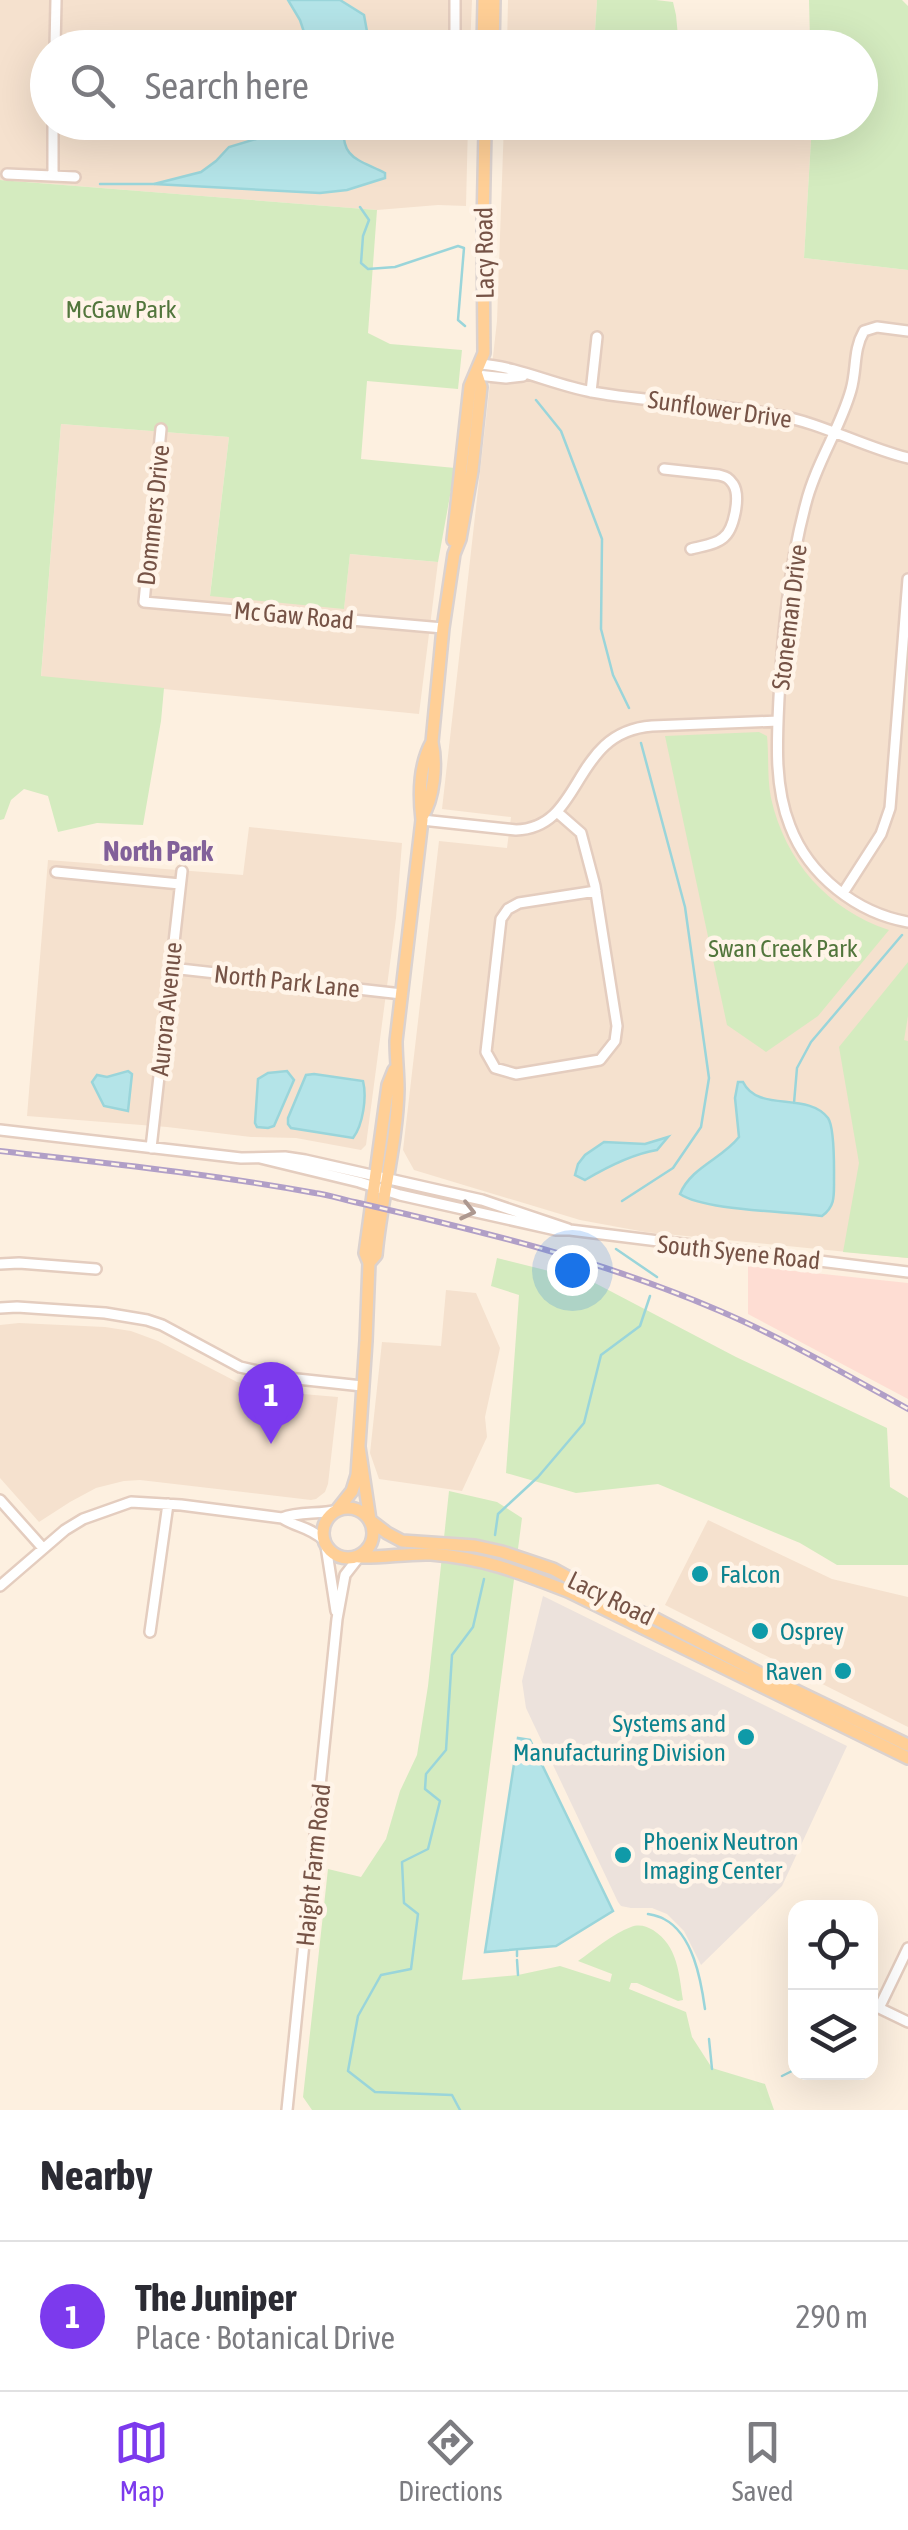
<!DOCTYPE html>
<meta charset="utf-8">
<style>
body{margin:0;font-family:"Asap Condensed",sans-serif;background:#f2f2f3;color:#2b2b33}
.controls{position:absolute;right:30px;bottom:30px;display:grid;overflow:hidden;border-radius:20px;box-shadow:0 10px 40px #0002}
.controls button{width:90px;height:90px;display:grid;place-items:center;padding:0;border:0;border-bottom:2px solid #e1e1e2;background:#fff;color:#2b2b33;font:50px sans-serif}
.you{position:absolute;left:572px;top:1270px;width:35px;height:35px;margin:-25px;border:8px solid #fff;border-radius:50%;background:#1a73e8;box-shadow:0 0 0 15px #1a73e833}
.badge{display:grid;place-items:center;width:65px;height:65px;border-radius:50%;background:#7c3aed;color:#fff;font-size:32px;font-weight:700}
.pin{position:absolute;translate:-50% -82px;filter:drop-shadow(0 2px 5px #0008)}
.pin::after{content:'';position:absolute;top:52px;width:35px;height:30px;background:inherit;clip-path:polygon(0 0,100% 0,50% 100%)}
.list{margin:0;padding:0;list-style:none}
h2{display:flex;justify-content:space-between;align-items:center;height:130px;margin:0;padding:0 40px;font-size:42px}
h2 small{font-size:32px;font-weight:400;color:#7c7c81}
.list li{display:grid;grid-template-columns:65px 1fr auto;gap:30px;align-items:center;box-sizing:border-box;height:150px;padding:0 40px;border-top:2px solid #e1e1e2}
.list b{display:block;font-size:38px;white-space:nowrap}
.list p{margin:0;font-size:32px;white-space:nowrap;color:#7c7c81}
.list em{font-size:32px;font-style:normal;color:#7c7c81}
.icon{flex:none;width:55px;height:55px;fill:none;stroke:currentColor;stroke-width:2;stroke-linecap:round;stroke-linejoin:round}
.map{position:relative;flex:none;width:908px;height:2110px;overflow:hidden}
.search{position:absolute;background:#fff;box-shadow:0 10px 40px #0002;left:30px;right:30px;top:30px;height:110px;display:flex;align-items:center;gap:25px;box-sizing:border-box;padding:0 35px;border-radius:55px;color:#7c7c81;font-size:38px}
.sheet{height:280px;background:#fff}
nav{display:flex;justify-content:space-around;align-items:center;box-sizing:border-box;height:140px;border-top:2px solid #e1e1e2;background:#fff;font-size:28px;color:#7c7c81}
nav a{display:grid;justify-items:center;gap:5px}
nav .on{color:#7c3aed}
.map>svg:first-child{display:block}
.residential{fill:#f5e1ce}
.commercial{fill:#feddd3}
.industrial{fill:#ece2dc}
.green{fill:#d4ebbf}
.water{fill:#b4e4e8;stroke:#9ad5da;stroke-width:2.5}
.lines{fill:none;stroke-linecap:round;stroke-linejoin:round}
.stream{stroke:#9ad5da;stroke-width:2.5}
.minor-casing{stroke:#e4cdbf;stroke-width:14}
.major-casing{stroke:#dbd2cf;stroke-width:16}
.minor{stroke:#fff;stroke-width:9}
.major{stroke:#ffcf96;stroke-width:11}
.rail-casing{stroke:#b19fc7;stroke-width:6}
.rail{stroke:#fff4e8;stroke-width:2.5;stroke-dasharray:8;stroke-linecap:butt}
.oneway{stroke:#ad9890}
.culture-dot{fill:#0f9aa8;stroke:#fff4e8;stroke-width:4}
.labels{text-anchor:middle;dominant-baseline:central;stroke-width:9;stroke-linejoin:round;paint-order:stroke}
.street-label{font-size:25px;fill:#765346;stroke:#fff4e8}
.park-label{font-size:25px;fill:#52763c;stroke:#fff4e8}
.culture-label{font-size:25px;fill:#0d838f;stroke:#fff4e8;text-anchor:start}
.neighbourhood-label{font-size:28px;font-weight:bold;fill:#82619a;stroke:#fff4e8}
</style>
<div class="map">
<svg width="908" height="2110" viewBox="0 0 908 2110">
<rect width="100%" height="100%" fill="#fdf0e0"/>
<path class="residential" d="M0,0H472L470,47L48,48V122L468,123L466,206L438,205L377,210L0,180Z
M508,0H597L594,47H507Z
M504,123H812L804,258L908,270V1258L645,1232L580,1220L414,1170L403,1150L439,841L507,848L511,817L442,809L497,321Z
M61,424L229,437L210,595L344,608L350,554L438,562L419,714L41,677Z
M249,827L402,843L396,918L366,1145L361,1150L296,1138L251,1137L167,1127L27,1116L48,860L243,875Z
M446,1290L476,1293L500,1348L485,1417L487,1437L462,1491L379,1479L370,1453L382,1342L441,1346Z
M19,1323L105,1327L131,1331L158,1341L237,1382L291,1393L338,1397L328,1484L325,1492L316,1499L311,1500L140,1480L124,1481L96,1488L70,1502L39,1522L0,1478V1325Z
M708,1520L832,1579L908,1597V1727L665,1605Z"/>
<path class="commercial" d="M748,1266L908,1283V1399L748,1314Z"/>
<path class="industrial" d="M543,1596L847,1746L782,1886L701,1965L684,1931L667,1914L652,1908H631L621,1906L618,1902L526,1708L522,1681Z"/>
<path class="green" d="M597,0H656L673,2L676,15L679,47H594Z
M809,0H902L908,6V270L804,258L812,123L860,122V48L806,47L810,40Z
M0,180L377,210L368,333L390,344L462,350L458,389L367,381L361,459L455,468L438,562L350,554L344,609L210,596L229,437L61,424L41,676L164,688L161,721L143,825L97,823L58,832L48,796L24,789L11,800L4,819L0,820Z
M759,732L767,736C769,757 767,778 771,798C785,861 828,910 889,930L818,1016L766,1052L727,1025L665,736Z
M908,962V1016L904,1040L908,1041V1258L843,1252L859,1163L839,1047Z
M497,1258L593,1282L736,1357L887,1428L890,1487L908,1498V1565H837L800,1543L658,1484L576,1493L506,1473L519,1295L491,1286Z
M449,1491L497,1502L522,1518L462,1980L518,1975L560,1966L610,1982L612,1974L578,1961C594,1950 612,1934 631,1927C639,1924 646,1926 653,1930C678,1946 679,1974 683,2000L678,2001L637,1983H631L629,1989L686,2012L692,2037L712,2068L765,2084L774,2110H312L303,2097L328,1869L361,1877L386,1839L400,1791L417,1755L428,1686Z"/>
<path class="water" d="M288,0H340L364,15L368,37C349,46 329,48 309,47L300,20Z
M280,122L344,123C340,159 358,159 385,173V178L347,190L320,193L154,184L201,172L216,161L229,147L256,139Z
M128,1071L132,1074L128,1111L104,1106L92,1082L97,1075L107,1077Z
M287,1071L294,1080L274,1126L268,1128L257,1127L255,1123L258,1079L268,1073Z
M314,1074L363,1081C367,1097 363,1125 353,1138L291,1128L288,1124V1118L306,1075Z
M738,1082H743C758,1113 807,1091 828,1118C835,1128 834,1167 834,1181C834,1196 835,1207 822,1216C788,1211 705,1211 680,1194C691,1167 722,1159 739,1137L735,1098Z
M668,1137L657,1150C632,1154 607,1167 585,1180L575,1175L578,1164L585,1155L604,1142L645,1144Z
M518,1738L530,1740L613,1911L556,1946L485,1952Z"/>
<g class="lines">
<path class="stream" d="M100,184H154
M360,207L369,220L363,236L361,263L368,269L395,267L458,246L464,248L458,320L465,326
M536,400L561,431L602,539L601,629L613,675L629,708
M794,1103L797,1068L811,1042L902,935
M622,1201L673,1168L701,1127L709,1078L685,907L641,743
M616,1249L657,1277
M495,1535L498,1514L538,1477L584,1423L601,1355L640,1326L650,1296
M648,1914C653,1915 659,1916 664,1919C693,1934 701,1980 705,2009
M517,1951V1956
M517,1960L518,1975
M709,2039L712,2069
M782,2076L796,2069
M460,2110L452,2095L375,2092L348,2071L358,2016L381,1975L411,1969L418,1914L404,1903L402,1862L428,1849L440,1801L425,1789L426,1774L446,1750L452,1655L473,1627L484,1579"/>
<defs>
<path id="minor" d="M55,48L56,0
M452,48L455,39V0
M7,174L75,177
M53,175V122
M908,331L877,327L864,331C853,350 857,369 851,390C840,429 816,463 806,503C789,566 783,632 779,698C777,740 774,786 790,826C809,876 857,913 908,922
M480,364C519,367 554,385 592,392C653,403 716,403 776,415C822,423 863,447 908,458
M477,375L506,378L523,376
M591,392L597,337
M161,429L144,602L443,628
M664,469L719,475C726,477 728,477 733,484C741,496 734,530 723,538C715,545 701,546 691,549
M557,812L581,833L595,886L597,899L617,1026L615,1041L600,1060L516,1074L495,1068L486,1052L501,919L508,909L519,903L596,891
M422,820L516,830C585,828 570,732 652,726L778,721
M56,872L180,884
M843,893L881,834L890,808L908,579
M171,968L402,994
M0,1130L241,1158L285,1157L305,1160L482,1200L568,1229
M151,1148L182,871
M260,1158L359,1182L400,1195L556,1230H570L908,1272
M0,1264L19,1263L96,1269
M0,1308L17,1307L105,1313L147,1320L162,1325L240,1367L288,1378L362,1386
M0,1500L42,1547
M282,1518C299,1511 319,1515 337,1510
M326,1546L336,1611
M0,1586L65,1530L83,1519L131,1502L181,1505L282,1518C298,1528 308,1526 324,1540
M150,1632L168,1504
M908,1948L879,2008L908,2022
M287,2110L337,1619L345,1575L359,1557"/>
<path id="major" d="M483,48L484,0
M493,48L494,0
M453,540L470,386L484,353L483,227L485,131
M422,817C434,798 437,764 432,742L443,628L454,554L460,539L472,471L481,387L477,375
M369,1263L376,1255C381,1199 397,1144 398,1089C398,1073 396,1057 396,1041L422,820C419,795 419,765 432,742
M359,1447L370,1520L387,1533L402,1541L475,1546L502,1552L553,1569L600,1595L654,1618L765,1676L908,1745
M323 1533a25 25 0 1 1 50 0a25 25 0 1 1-50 0Z
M337,1510L352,1491L357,1475L366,1341L369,1263L365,1253L388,1085L394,1070
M359,1557C383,1558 407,1553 431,1554C485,1558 521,1573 570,1592L908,1758"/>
</defs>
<use href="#minor" class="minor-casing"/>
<use href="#major" class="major-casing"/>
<use href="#minor" class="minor"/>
<use href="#major" class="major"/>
<defs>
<path id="rail" d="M0,1151C105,1163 211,1174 315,1193C330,1195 344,1200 359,1203C484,1232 602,1260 720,1311C785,1339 847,1375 908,1409"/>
</defs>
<use href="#rail" class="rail-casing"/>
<use href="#rail" class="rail"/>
</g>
<defs><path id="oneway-chevron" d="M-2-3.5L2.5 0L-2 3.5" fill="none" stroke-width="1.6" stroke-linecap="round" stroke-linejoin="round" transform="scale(2.5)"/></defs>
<use class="oneway" href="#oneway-chevron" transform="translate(468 1211) rotate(13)"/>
<g class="culture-dot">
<circle cx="700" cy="1574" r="10"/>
<circle cx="760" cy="1631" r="10"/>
<circle cx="843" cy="1671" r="10"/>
<circle cx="746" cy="1737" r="10"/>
<circle cx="623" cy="1855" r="10"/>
</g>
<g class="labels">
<g class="street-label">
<text transform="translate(484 253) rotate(-91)">Lacy Road</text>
<text transform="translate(720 409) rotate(8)">Sunflower Drive</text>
<text transform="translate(153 515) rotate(-84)">Dommers Drive</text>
<text transform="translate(294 615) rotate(5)">Mc Gaw Road</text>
<text transform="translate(789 617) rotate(-83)">Stoneman Drive</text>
<text transform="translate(287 981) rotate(6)">North Park Lane</text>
<text transform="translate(166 1009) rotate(-84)">Aurora Avenue</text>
<text transform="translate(739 1252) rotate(6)">South Syene Road</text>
<text transform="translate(611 1598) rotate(26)">Lacy Road</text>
<text transform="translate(313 1865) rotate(-84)">Haight Farm Road</text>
</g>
<g class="park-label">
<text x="121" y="309">McGaw Park</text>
<text x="783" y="948">Swan Creek Park</text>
</g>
<g class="culture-label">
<text x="720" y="1574">Falcon</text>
<text x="780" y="1631">Osprey</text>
<text x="823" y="1671" text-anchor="end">Raven</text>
<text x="726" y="1723" text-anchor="end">Systems and<tspan x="726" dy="29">Manufacturing Division</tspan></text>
<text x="643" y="1841">Phoenix Neutron<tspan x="643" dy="29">Imaging Center</tspan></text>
</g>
<g class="neighbourhood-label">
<text x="158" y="851">North Park</text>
</g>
</g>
</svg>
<div class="controls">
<button><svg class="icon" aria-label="locate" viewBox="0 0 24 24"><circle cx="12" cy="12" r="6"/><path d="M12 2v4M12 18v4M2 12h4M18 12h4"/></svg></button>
<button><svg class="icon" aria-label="layers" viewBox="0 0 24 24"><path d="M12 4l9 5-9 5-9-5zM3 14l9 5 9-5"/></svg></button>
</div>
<div class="you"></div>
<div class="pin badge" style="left:271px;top:1444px">1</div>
<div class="search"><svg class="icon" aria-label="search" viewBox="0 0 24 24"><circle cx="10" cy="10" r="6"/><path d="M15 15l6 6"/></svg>Search here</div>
</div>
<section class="sheet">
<h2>Nearby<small></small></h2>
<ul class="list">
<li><span class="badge">1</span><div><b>The Juniper</b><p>Place · Botanical Drive</p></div><em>290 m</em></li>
</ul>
</section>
<nav>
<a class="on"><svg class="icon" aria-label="map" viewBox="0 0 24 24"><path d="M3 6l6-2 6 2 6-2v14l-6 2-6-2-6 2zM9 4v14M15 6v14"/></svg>Map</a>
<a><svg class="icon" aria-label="directions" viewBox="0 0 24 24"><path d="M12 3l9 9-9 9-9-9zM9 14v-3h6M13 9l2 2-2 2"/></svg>Directions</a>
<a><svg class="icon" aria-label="saved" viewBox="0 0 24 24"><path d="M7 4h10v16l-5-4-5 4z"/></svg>Saved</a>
</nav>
